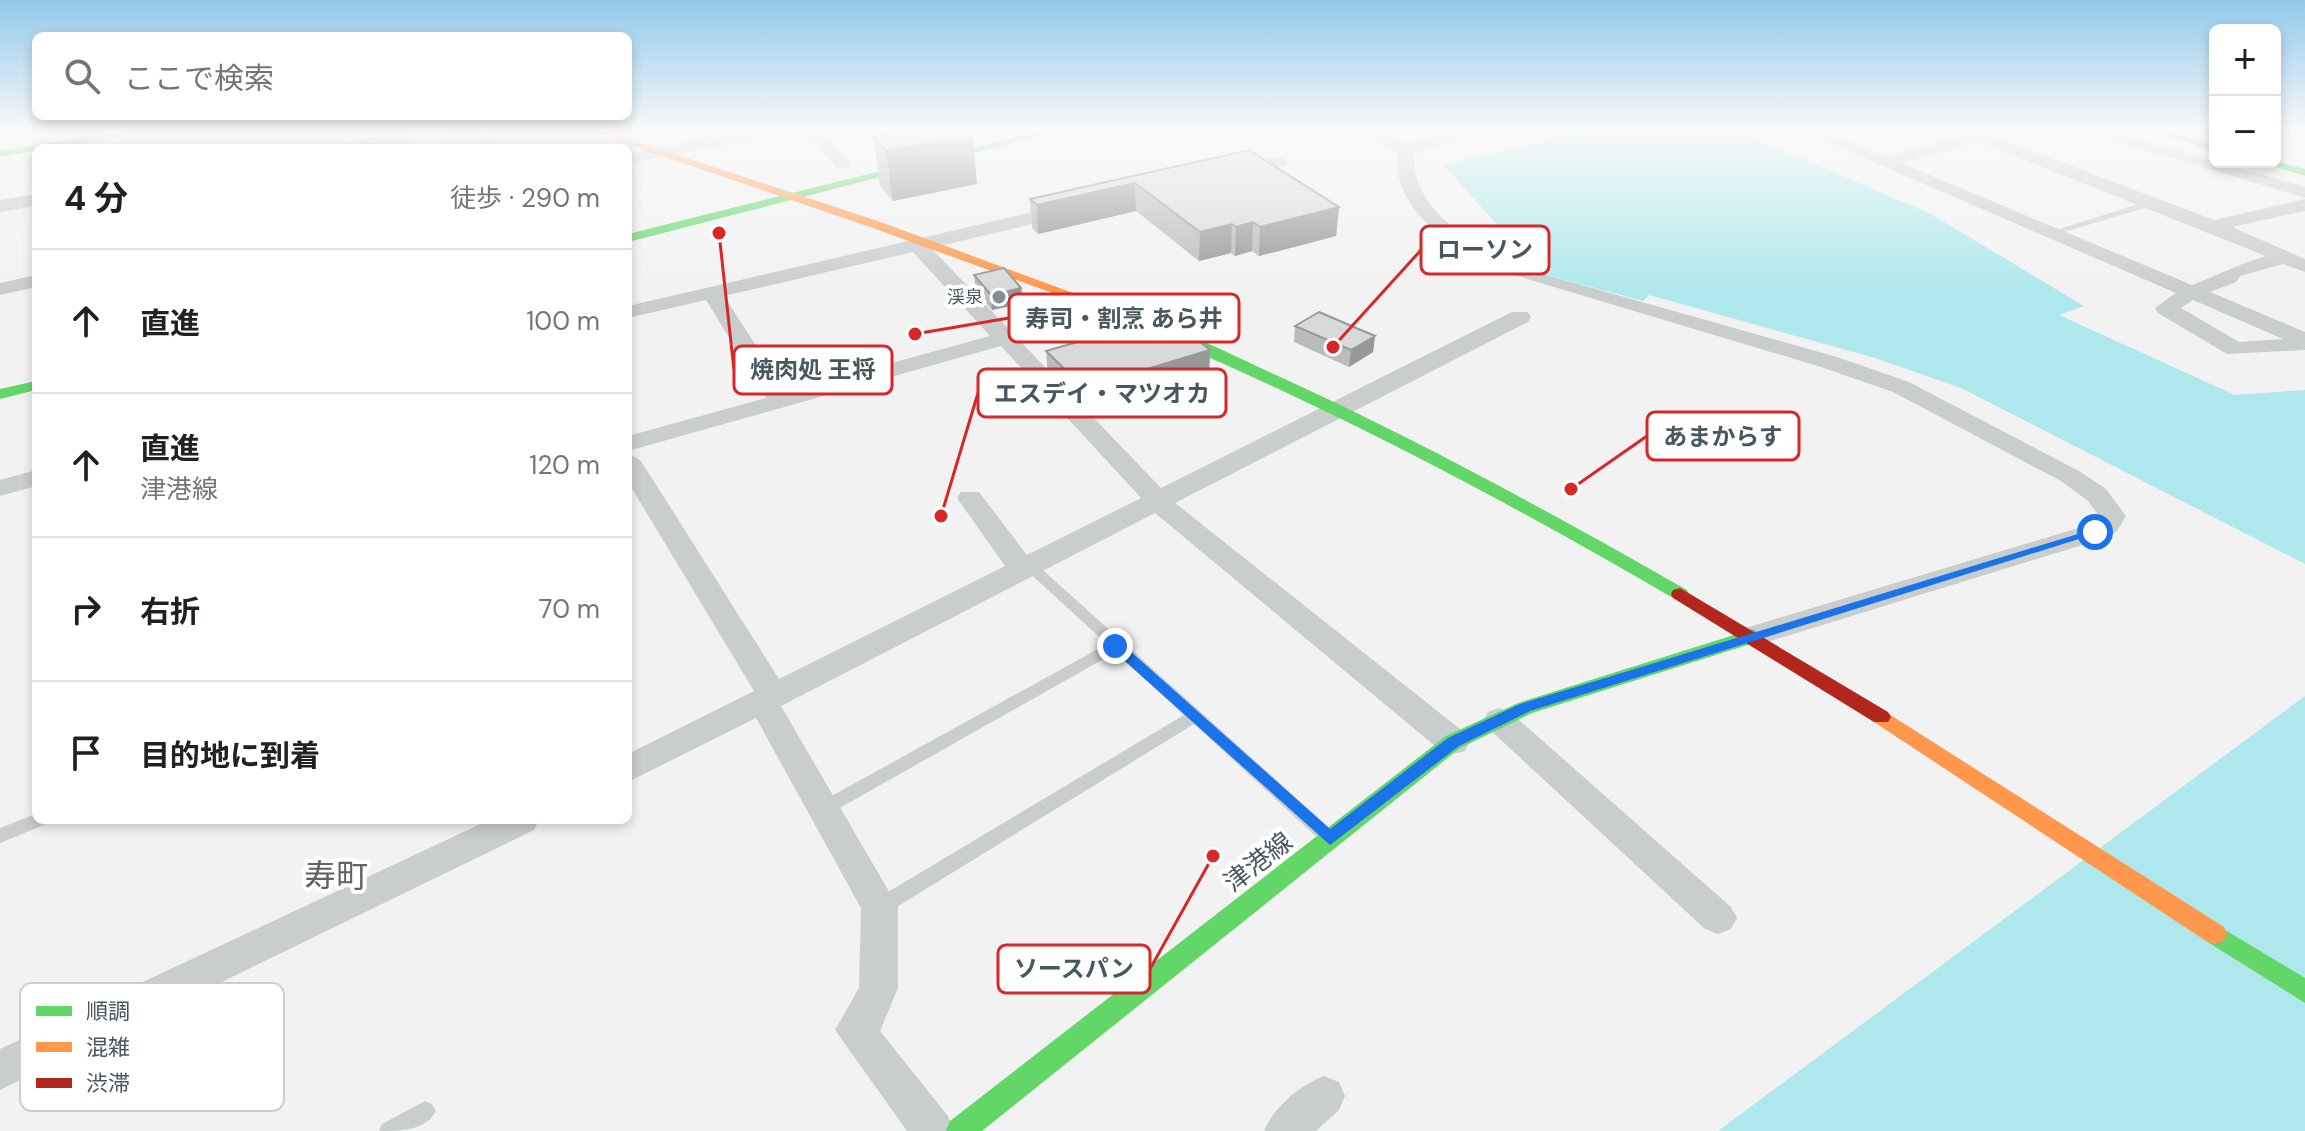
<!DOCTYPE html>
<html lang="ja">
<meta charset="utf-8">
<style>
body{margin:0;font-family:"DM Sans","Noto Sans JP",sans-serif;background:#f6f6f6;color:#202124}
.controls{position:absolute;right:24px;top:24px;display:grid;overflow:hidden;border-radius:12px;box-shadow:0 4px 12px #0003}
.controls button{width:72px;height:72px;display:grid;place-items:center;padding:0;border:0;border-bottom:2px solid #e0e0e0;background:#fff;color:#202124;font:40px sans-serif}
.stop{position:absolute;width:24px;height:24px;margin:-18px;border:6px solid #1a73e8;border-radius:50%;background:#fff}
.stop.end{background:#1a73e8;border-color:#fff;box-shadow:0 2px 8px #0008}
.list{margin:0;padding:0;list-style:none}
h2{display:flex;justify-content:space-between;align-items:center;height:104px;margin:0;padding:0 32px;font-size:34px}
h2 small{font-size:26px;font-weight:400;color:#757577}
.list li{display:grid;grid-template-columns:52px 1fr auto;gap:24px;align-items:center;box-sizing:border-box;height:144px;padding:0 32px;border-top:2px solid #e0e0e0}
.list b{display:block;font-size:30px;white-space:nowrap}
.list p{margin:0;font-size:26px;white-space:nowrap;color:#757577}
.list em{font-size:26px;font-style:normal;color:#757577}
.icon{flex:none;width:44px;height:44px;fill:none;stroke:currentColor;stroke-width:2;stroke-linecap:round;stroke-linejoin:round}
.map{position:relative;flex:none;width:2305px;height:1131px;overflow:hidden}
.search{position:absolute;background:#fff;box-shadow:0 4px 12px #0003;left:32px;top:32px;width:600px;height:88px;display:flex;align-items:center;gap:20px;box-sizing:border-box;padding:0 28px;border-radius:12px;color:#757577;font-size:30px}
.panel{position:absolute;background:#fff;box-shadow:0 4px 12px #0003;left:32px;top:144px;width:600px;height:680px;border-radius:12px}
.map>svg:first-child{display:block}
.water{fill:#aee8ec}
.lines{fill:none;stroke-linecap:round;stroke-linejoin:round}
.lane{fill:#cacdce;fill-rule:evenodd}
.street{fill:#cacdce;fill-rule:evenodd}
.fast{fill:#63d668;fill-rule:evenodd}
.slow{fill:#ff974d;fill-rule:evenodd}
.jam{fill:#b3261e;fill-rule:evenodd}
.wall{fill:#babbbb}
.shaded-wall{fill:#979999}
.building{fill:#d8dada;stroke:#979999;stroke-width:2}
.route{fill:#1a73e8}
.poi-dot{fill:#858d92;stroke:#fff;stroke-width:3}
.labels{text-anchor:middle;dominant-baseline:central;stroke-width:8;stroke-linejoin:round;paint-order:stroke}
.far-poi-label{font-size:18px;fill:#4a575e;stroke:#fff;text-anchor:end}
.near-street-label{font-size:26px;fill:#4a575e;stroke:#fff}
.near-quarter-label{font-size:32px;fill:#5e6366;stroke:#fff}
.key{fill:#fff;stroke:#c9cdcf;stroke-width:2}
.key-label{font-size:22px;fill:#4a575e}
.leader{fill:none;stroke:#d62828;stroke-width:3}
.callout-dot{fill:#d62828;stroke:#fff;stroke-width:3}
.callout{fill:#fff;stroke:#d62828;stroke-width:3}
.callout-label{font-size:24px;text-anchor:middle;font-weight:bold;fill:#4a575e}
</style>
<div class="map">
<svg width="2305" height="1131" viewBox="0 0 2305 1131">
<rect width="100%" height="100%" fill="#f2f2f2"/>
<path class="water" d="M1591,130H1736L1931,214L2084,306L2059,315L2235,395L2305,390V564L1961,388L1875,358L1649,295L1643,301L1532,271L1518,248L1443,164Z
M2305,696V1131H1718Z"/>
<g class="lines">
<path class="lane" d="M2152,200L2157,203L2155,205L2054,235L2046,233Z
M1030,561L1035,563L1332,830L1335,835L1332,840L1326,842L1320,840L1194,724L887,913L880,915L873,913L871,907L873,901L1184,715L1116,652L829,814L823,816L817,814L814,809L817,804L1107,644L1025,569L1023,566L1025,563Z
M36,814V820H47L44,825L0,843V828Z
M425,1101L432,1104L436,1111C426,1131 399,1131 379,1131L382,1124Z"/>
<path class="street" d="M419,130H456L448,135L373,148H335L344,143Z
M474,130H490L499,148H481Z
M752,130H787L779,135L628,163V153Z
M803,130H820L849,160V168H837Z
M1364,130H1384L1407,144L1454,130H1484L1414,154C1411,213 1478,247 1525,269L1837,357L1909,382L2079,471L2106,489L2126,516L2117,531L2105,538L1764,643L1753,646L1742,643L1738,636L1742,629L2085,526L2099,516L2088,501L2061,481L1893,392L1821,367L1494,269C1450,245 1392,210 1397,153Z
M1800,130H1822L1885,156L1963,136L1954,130H1977L2214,220L2305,199V211L2232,227L2305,259V272L2283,264L2240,276L2236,282L2210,292L2305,332V350L2227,354L2158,313L2155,308L2176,293ZM1979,142L2266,256C2239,264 2218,275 2192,285L1901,163ZM2193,300L2283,339L2239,342L2181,308Z
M2080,130H2106L2305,187V198Z
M1279,157L1288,162L1285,166L1233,177L1224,172L1227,168Z
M36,194V206L0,212V200Z
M1068,204L1077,210L1075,214L931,248L1010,330L1113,302L1121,303L1124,308L1121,313L1020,341L1161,488L1512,312H1528L1531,317L1528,322L1175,503L1465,733L1469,742L1465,751L1453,754L1441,751L1155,513L781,706L898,907V988L880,1031L948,1116L954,1131H907L835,1030L859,988L861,908L756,718L628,782V754L754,691L628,482V453L641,461L779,679L1005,566L957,498L961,492H979L1027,555L1141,498L1001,346L628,451V436L766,398L706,300L628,318V306ZM913,252L990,336L786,392L724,296Z
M36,275V287L0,295V283Z
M36,470V486L0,496V480Z
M1499,708L1510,712L1731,907L1737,918L1731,929L1718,934L1705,929L1488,728L1483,720L1488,712Z
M489,820H539L534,830L0,1090V1049Z
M1324,1076L1339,1082L1345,1096L1339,1110L1316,1131H1264C1274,1107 1300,1085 1324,1076Z"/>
<path class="fast" d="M131,130H156L59,148H36V151L0,157V151Z
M1045,130H1063L628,242V234Z
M2147,130H2164L2215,145V151Z
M2275,161L2305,169V176L2259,162Z
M1096,300C1153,316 1222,350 1276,375C1417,439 1552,513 1687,590L1689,594L1680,600L1673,598C1485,488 1293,389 1091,307L1089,304Z
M36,381V390L0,399V389Z
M1753,629L1763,636L1760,641L1532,713L1460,748L982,1131H946L950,1121L1446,736L1518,703Z
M2215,924L2305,978V1003L2206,941L2203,934L2206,927Z"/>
<path class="slow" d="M586,130H602L878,221L1103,304L1101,307H1091L870,227Z
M1881,709L2224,927L2227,934L2224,941L2215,944L2206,941L1874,722L1871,717L1874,712Z"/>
<path class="jam" d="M1680,588L1888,712L1891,717L1888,722H1874L1673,598L1671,594L1673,590Z"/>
</g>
<path class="wall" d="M972,135L977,184L893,201L880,186L873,137Z
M1249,150L1339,207L1336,236L1259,256L1252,251L1235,256L1231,253L1199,261L1136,211L1038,234L1032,228L1030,199Z
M974,275L1021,288L1023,303L992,310L976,291Z
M1295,326L1375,336L1373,352L1349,367L1294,342Z
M1180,337L1210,350L1209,374L1085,413L1048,375L1046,351Z"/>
<path class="shaded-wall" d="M972,135L977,184L893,201L886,151Z
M1135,183L1136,211L1038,234L1037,205Z
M1339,207L1336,236L1259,256L1260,227Z
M1253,222L1252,251L1235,256L1236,227Z
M1232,224L1231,253L1199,261L1200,232Z
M1021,288L1023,303L992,310L991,295Z
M1375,336L1373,352L1349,367L1351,350Z
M1210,350L1209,374L1085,413L1084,388Z"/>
<path class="building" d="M909,130H967L972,135L886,151L873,137Z
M1249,150L1339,207L1260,227L1253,222L1236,227L1232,224L1200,232L1135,183L1037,205L1030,199Z
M1004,268L1021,288L991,295L974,275Z
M1319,312L1375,336L1351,350L1295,326Z
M1158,319L1180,337L1190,334L1210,350L1084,388L1046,351Z"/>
<linearGradient id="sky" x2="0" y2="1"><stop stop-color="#91c9ea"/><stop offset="0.45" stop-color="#f9f9f9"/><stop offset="1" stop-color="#f9f9f9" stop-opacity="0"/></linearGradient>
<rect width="2305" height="288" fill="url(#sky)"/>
<path class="route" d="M2091,530L2101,532L1530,711L1459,746L1330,845L1108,646L1120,642L1330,829L1448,738L1520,704Z"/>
<circle class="poi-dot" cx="999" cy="297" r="8"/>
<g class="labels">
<g class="far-poi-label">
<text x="983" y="297">渓泉</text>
</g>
<g class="near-street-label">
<text transform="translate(1258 862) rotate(-38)">津港線</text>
</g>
<g class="near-quarter-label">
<text x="336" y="876">寿町</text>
</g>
</g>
<rect x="20" y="983" width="264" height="128" rx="12" class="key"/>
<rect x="36" y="1006" width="36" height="10" fill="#63d668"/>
<rect x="36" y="1042" width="36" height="10" fill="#ff974d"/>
<rect x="36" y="1078" width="36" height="10" fill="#b3261e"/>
<g class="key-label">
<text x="86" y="1019">順調</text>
<text x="86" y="1055">混雑</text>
<text x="86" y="1091">渋滞</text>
</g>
<path class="leader" d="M1333 347L1421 250M915 334L1009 318M719 233L734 370M941 516L978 393M1571 489L1647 436M1213 856L1150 969"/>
<g class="callout-dot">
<circle cx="1333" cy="347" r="8"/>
<circle cx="915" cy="334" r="8"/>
<circle cx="719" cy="233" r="8"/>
<circle cx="941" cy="516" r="8"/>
<circle cx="1571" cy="489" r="8"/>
<circle cx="1213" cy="856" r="8"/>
</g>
<g class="callout">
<rect x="1421" y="226" width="128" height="48" rx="8"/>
<rect x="1009" y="294" width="230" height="48" rx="8"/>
<rect x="734" y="346" width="158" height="48" rx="8"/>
<rect x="978" y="369" width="248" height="48" rx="8"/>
<rect x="1647" y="412" width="152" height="48" rx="8"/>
<rect x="998" y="945" width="152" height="48" rx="8"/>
</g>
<g class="callout-label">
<text x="1485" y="258">ローソン</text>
<text x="1124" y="327">寿司・割烹 あら井</text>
<text x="813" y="378">焼肉処 王将</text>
<text x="1102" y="402">エスデイ・マツオカ</text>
<text x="1723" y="445">あまからす</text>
<text x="1074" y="977">ソースパン</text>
</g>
</svg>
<div class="controls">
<button>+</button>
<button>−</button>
</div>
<div class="stop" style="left:2095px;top:532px"></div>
<div class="stop end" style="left:1115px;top:646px"></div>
<div class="search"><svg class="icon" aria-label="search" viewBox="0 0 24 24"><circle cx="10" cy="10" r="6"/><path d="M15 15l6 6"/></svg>ここで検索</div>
<section class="panel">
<h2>4 分<small>徒歩 · 290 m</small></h2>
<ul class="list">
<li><svg class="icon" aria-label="ahead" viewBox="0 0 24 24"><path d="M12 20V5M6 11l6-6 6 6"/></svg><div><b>直進</b></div><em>100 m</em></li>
<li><svg class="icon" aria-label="ahead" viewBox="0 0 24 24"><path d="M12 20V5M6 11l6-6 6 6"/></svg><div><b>直進</b><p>津港線</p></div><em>120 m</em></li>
<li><svg class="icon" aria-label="right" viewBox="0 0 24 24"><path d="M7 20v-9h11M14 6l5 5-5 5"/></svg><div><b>右折</b></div><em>70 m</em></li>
<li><svg class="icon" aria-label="arrive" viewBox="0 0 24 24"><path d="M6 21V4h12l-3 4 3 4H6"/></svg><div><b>目的地に到着</b></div></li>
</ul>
</section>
</div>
